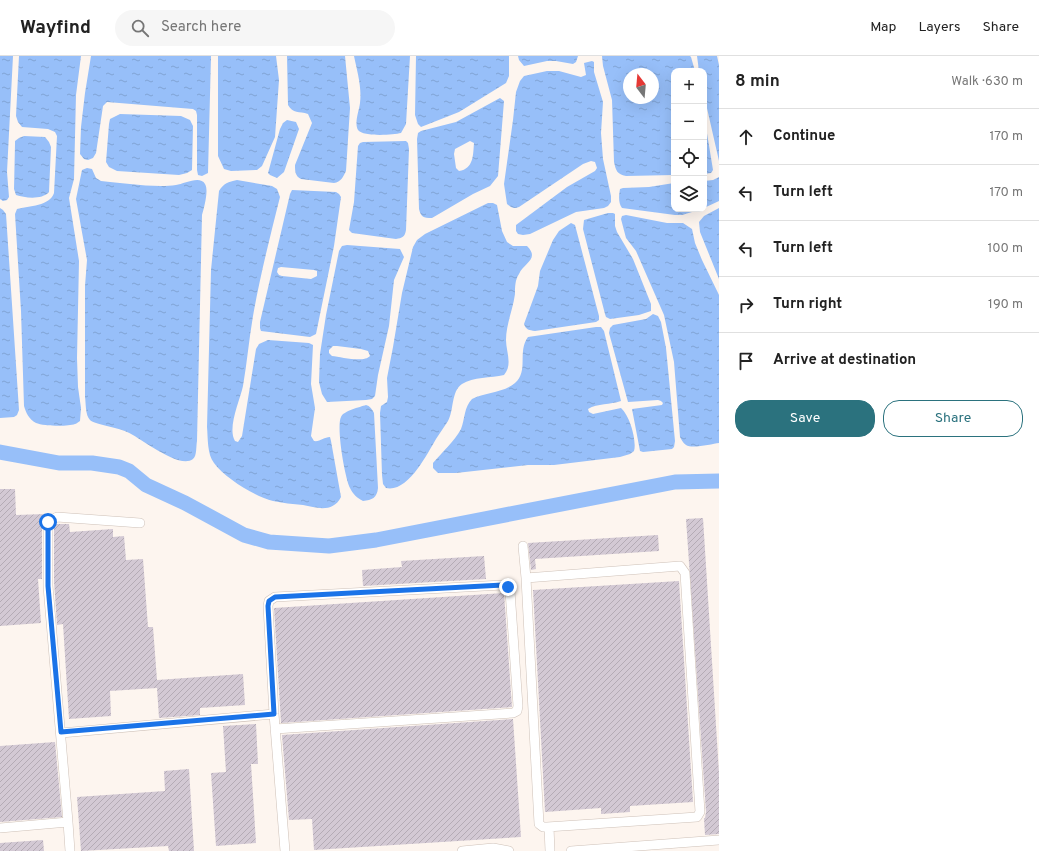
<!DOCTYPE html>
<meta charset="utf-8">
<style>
body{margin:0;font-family:Overpass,sans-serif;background:#f6f6f6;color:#222}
.controls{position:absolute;right:12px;top:12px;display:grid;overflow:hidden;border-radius:8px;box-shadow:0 4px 16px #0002}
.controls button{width:36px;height:36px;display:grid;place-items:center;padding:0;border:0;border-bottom:1px solid #e0e0e0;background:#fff;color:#222;font:20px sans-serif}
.compass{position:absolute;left:623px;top:12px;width:36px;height:36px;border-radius:50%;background:#fff;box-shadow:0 4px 16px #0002;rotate:344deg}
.stop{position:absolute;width:12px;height:12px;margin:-9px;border:3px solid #1a73e8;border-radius:50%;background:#fff}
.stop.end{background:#1a73e8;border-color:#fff;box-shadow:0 1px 4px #0008}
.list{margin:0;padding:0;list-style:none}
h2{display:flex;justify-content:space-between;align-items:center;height:52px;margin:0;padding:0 16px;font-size:17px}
h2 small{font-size:13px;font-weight:400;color:#767676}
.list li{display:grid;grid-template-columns:26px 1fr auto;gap:12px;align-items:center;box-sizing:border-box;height:56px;padding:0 16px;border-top:1px solid #e0e0e0}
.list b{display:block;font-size:15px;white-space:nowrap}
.list em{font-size:13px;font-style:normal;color:#767676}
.actions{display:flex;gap:8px;padding:12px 16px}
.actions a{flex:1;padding:9px 0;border:1px solid #2b727e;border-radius:16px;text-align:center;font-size:14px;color:#2b727e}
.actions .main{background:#2b727e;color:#fff}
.icon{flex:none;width:22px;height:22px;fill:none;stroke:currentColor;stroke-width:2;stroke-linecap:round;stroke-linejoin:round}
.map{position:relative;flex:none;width:719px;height:795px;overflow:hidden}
header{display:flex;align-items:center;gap:24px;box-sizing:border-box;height:56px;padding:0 20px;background:#fff;border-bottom:1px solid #e0e0e0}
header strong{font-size:19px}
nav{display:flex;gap:22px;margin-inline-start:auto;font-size:14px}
.search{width:280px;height:36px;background:#f6f6f6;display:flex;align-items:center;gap:10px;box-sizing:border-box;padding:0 14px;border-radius:22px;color:#767676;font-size:15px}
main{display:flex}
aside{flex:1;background:#fff}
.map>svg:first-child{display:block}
.water{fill:url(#water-ripples);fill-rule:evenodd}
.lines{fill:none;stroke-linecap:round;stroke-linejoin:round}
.river{stroke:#97bff9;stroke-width:15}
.building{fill:url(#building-hatch)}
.minor-casing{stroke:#cec1b8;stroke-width:10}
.minor{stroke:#fff;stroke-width:9}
.route{stroke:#1a73e8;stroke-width:5}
</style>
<header>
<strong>Wayfind</strong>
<div class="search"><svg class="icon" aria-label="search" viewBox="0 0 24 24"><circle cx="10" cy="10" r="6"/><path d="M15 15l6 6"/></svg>Search here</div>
<nav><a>Map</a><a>Layers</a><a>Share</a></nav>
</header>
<main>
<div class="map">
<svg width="719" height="795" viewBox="0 0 719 795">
<defs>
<pattern id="water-ripples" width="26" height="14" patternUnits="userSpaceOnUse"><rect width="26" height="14" fill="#97bff9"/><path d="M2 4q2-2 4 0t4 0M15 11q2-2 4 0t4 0" fill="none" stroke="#81a3d4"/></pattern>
<pattern id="building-hatch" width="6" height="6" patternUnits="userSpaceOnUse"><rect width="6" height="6" fill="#d3c9d4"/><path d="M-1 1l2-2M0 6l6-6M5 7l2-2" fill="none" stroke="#b4abb5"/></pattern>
</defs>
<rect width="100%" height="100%" fill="#fdf5ef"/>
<path class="water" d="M0,0H13L7,116L9,141L7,144L3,145L0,143Z
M19,0H81L76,39L74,123L69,142L79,205L77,302L78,331L81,352L80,365C78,366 76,368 75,368C67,371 43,370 36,367C29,363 26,357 24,350L21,255L15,158L17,153C29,150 50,150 54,137L57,80L55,76L48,73L22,71L18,66L16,60Z
M91,0H211L208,117L202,120L198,119L197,114V59L196,55L193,53L107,46L103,50L96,97L93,102L88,104L84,103L80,98L81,71L85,37Z
M218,0H276L279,24L275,81L262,110L257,114L231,115L224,113L218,100Z
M287,0H345L350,52L346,115C343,121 341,126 334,127L301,123C295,120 295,115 295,109L312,67L308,58C299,55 293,58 288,49Z
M354,0H410L406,68L401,77C393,79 363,81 358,74C354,67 359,55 360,47C362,31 357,15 354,0Z
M416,0H509V20L506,27L459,56L421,71L418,68L415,59Z
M518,0H578L576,6L573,8L556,5H547L524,10L519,4Z
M602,0H690L691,1L695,15H674V119L626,120C617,118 616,115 614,106L612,44L603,10ZM629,18H653V42H629Z
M697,0H717L719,9V105L704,39V15H699Z
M592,5L594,6V16L603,46L601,77L603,103L611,140V146L608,150L604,152L576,156L530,178L523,179L518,178L516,175V169L567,131L595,115L597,112L595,106L591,105L583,108L519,151C514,153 512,152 507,148L504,128L513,64L516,36L520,25L524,20L547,15H559L581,21L586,19L584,7Z
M500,42L504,45L498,120L490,130L473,138L432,162C423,162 421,161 419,153L417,83L418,77L421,75L456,66ZM470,85L474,87C473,98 474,113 459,115L456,112L454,98L455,93Z
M120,58L181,60L190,64L193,70L192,114L187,117L179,119L117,115L109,111L106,106L109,68L110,63Z
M704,59L713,114L711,117L704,118Z
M287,64L296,66L299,73L284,116L277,122L270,119L268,117L280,73L283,67Z
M24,80L45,81L49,86L51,91L49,136C42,144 25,142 16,139L14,133L15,88V85L19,82Z
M406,85L408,87L409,93L406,174C405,181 402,182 396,183L352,177L349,174L354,146L358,90L360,87L363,86Z
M87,112L92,113L96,122L101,125C123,127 155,132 176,129C184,128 200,119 205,128C209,134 204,152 202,159L197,385C196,390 197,400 193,403C179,414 140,381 127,376C120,372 93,368 90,364C85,359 86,347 85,341V230L87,204L76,143L82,114Z
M719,121V145L704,152V125L713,124Z
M237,124L272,130L277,133L280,141C270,181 260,220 253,260C249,283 247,307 243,330C240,344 227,372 235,385L238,386L242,380L256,293L259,288L268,284L309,287L313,289L311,328L315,352L311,380L314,385C320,386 324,381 330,381L331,385L341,441C333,457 317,452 303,449C293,448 282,447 273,445C254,440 225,422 214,407C207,398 208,382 207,371L211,214L219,135C224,127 228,126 237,124Z
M674,127V153H702L682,159H675L622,152C618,147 619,139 620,133L623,132L649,131Z
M292,134L336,136L339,138L341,141L334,190L316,278L310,281L261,275L260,272V266L290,138ZM281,211L314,214L317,215V220L311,223L282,220L279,219L277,216L278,212Z
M488,147H493L497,149L502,175L507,186L513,190H527C540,203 524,207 519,218C515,224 515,231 515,238C513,253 506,269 506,284C506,295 513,309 504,319C491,322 473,321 462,328C451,335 454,355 448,365C444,371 440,377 436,383C427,398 408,437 386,432L383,428L382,419L380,357L381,350L387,346L388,341L387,322L393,291L402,237L413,191L417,184L425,178Z
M0,152L3,154L6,158L19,354L17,359L14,361L0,362Z
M719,152V223L700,176L699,166L704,160Z
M608,157H613L615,158V170L617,176L633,203L651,248V255L639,259L610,263L606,261L605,258L583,173L584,164Z
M626,159L667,167H683L692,173L695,187L702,204L719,239V387C712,388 692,393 686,389C683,387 681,383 680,381L674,306L664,259L636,195L626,182L621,163L622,160Z
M571,167L575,169L599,260V264L596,266L535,275C529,274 526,274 524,268L538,230L540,215L553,184L559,175Z
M347,189L400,193L404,201L394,224L389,270L378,319L375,340L372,343L366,344L327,346L322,338L319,326L320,298L326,259L339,195L342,190ZM337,290L361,293L368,295L370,300C364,307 341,301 332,300L329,297V294L333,290Z
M653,258L658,260L661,266L666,292L675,385L674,391L672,393L643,396L640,395L632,353L662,349L663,347L661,345L658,344L628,346L609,277L610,272L613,269L646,263Z
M596,271H601L604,275L621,345C610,349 598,347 588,353L589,356L593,358L621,352C630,360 637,385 634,395L630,398L620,401L554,409H528L456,417H438L433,412V407C442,396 454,386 461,373C465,363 464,351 472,343C485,336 503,337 515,327C529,315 517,296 528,281Z
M366,349C370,350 372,353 374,357L378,432C377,442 372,444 363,445C357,442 353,438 350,432C345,422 336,371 341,361C343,355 360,351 366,349Z"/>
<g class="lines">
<path class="river" d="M0,396L59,407H92L119,411L129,415L146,429L185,447L244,479L269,486L329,490L376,484L675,426L719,425"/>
</g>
<path class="building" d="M0,433H15L16,459L45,458L42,466V523H38L41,567L0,570Z
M703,462L719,717V778L705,779L704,762H705L706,756L686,463Z
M57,468H69L70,476L113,473V481L124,480L126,504L143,503L148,571H153L157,624L243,618L245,649L200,652V659L159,662L157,632L110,635L111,660L69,663L63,568L57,569L54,525V470Z
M658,479L659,495L535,503L536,513L531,514L528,487Z
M484,500L486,523L363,530L362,514L402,511L401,505Z
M679,525L693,746L630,750V756L601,758V752L545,756L533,534Z
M504,537L512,651L281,667L274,552Z
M513,663L521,781L314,794L312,763L289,764L282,679Z
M256,668L258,708H251L256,787L216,790L211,717L226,716L223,670Z
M55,686L62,761L0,766V690Z
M189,713L194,795H169L168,790L81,795L77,741L165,735L164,715Z
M43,784L44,795H0V787Z"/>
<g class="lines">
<defs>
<path id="minor" d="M523,490L526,522L539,768L543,771H549L550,795
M526,522L680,510L685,517L700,756L697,761L547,771
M275,673L513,657L517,655L518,650L510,535L508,531L503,529L275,541L269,545L268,550L274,658L285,795
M61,677L274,658
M68,766L70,795
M0,772L68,766L48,530V466L57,461L140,467
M462,795L493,792L509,795
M571,795L719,784"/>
</defs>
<use href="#minor" class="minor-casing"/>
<use href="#minor" class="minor"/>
</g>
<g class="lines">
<path class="route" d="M48,466V530L61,676L274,658L268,550L269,545L275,541L503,529L508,531"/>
</g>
</svg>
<div class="controls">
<button>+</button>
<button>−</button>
<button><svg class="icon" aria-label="locate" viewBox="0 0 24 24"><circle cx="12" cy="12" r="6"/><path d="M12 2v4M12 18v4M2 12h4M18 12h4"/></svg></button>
<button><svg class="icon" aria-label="layers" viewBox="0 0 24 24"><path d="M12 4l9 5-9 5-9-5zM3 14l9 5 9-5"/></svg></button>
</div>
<svg class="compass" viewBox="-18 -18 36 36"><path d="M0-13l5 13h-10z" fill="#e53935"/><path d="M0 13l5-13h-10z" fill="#767676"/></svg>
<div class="stop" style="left:48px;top:466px"></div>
<div class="stop end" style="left:508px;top:531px"></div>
</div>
<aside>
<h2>8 min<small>Walk · 630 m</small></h2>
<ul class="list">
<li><svg class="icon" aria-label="ahead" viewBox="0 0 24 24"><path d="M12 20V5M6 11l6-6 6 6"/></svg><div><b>Continue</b></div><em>170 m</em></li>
<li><svg class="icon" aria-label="left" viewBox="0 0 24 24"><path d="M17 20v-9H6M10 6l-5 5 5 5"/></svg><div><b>Turn left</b></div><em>170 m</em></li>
<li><svg class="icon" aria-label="left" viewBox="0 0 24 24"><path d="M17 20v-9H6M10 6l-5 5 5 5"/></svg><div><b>Turn left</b></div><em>100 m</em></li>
<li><svg class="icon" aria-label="right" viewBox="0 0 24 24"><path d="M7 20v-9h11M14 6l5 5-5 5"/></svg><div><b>Turn right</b></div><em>190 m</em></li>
<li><svg class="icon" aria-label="arrive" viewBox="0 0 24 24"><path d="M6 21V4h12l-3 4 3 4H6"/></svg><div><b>Arrive at destination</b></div></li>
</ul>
<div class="actions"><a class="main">Save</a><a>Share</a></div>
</aside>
</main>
